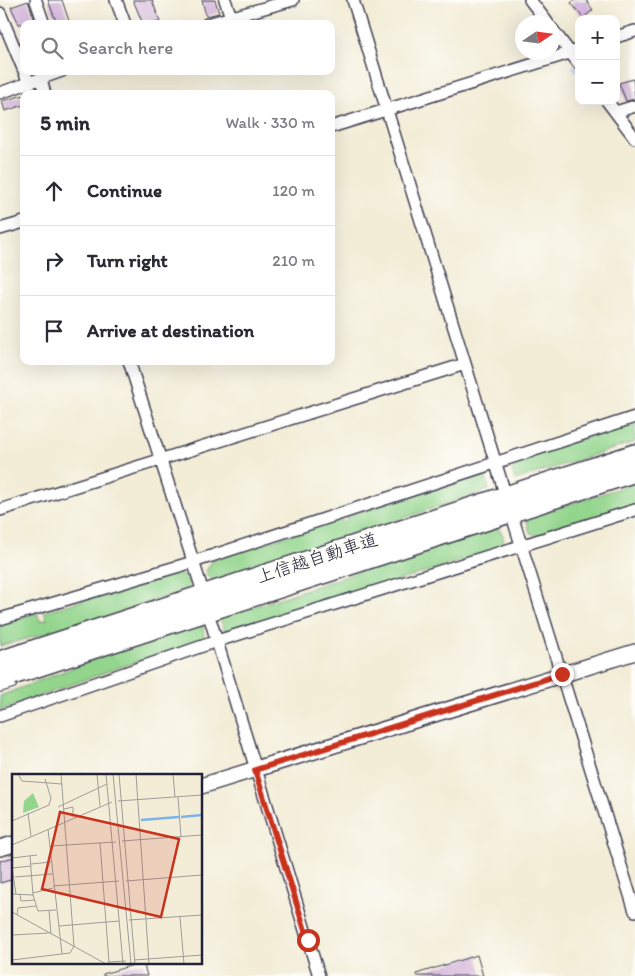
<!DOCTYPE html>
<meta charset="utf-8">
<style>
body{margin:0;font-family:Itim,"Klee One",sans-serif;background:#f7f7f7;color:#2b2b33}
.controls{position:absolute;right:15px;top:15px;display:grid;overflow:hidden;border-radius:10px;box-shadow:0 5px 20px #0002}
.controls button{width:45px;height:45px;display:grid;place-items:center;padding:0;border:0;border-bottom:1px solid #e1e1e2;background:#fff;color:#2b2b33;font:25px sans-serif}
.compass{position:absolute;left:515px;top:15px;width:45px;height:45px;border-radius:50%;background:#fff;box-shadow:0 5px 20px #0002;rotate:77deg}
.stop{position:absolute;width:15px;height:15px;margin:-11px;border:4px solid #c8321e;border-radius:50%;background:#fff}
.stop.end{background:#c8321e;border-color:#fff;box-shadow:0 1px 5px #0008}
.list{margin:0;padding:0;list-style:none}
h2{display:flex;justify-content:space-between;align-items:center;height:65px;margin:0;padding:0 20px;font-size:21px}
h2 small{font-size:16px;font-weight:400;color:#7c7c81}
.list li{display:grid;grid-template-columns:32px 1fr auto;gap:15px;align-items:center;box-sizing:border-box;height:70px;padding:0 20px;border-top:1px solid #e1e1e2}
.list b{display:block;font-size:19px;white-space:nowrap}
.list em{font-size:16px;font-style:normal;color:#7c7c81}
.icon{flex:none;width:28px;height:28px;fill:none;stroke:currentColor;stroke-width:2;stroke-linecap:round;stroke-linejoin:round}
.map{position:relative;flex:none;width:635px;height:976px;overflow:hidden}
.search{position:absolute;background:#fff;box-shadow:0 5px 20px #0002;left:20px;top:20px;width:315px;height:55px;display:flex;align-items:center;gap:12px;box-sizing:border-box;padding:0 18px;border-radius:10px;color:#7c7c81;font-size:19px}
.panel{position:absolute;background:#fff;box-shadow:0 5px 20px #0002;left:20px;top:90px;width:315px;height:275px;border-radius:10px}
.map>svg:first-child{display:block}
.green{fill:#93d58d;stroke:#5a7c64}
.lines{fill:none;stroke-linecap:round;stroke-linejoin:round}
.stream{stroke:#7db3ec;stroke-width:3}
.building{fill:#d1b1d9}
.service-casing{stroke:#414052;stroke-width:8}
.minor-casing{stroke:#414052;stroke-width:14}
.tertiary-casing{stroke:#414052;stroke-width:18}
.motorway-casing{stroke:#414052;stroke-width:24}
.service{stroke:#fff;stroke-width:5.5}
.minor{stroke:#fff;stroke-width:11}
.tertiary{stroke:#fff;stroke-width:15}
.motorway{stroke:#fff;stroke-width:21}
.route{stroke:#c8321e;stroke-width:6}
.labels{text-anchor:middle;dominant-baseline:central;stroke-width:5;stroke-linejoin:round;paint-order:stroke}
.street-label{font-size:18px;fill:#22223b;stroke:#fdfcf7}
.inset-river{fill:none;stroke:#7db3ec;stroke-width:2.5}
.inset-road{fill:none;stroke:#9f9c99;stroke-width:1}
.view{fill:#c8321e;fill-opacity:0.15;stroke:#c8321e;stroke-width:2.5}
.inset-edge{fill:none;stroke:#22223b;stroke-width:2.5}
</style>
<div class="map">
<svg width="635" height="976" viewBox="0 0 635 976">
<rect width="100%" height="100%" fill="#fdfcf7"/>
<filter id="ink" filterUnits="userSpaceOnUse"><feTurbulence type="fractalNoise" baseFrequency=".02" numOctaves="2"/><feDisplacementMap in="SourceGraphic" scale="10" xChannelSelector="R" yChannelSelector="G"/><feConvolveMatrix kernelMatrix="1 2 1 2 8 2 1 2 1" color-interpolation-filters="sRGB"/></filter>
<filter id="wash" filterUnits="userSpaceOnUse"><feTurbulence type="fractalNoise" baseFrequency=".0096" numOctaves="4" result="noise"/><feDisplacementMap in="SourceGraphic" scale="20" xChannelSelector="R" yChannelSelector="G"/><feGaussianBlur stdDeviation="1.12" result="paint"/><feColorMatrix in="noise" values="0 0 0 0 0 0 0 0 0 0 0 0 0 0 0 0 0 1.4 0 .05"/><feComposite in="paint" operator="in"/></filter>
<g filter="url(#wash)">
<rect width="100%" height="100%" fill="#f3edd7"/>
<path class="green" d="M635,420V442L515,480L512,471L519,460Z
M479,474L486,478L489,490L212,581L208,577L206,571L213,560L341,518L343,523L347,521L346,516Z
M635,483V506L539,536L530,533L526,518Z
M490,528L499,529C505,537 505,541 499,549L231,633L224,629L220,618Z
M173,573L186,577L190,585L187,589L103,618L0,646V623L37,613L40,621L47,620L44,612Z
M197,625L203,626L204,636L199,643L114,669L0,711V696L113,652Z"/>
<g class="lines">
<path class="stream" d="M574,67L579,73
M630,140L635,146"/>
</g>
<g id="blocks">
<path class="building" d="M48,0H62L70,24H57Z
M133,0H152L160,22L143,24Z
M202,0H215L219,13L206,16Z
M575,0H586L593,10L583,18L571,3Z
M28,1L36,24H19L11,7Z
M633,79L635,99L626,101L619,83Z
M24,95V105L5,111L2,101Z
M14,857V879L0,883V861Z
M477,955L483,976H417L416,974Z
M143,962L147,976H103V974Z"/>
</g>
</g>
<g filter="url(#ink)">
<use href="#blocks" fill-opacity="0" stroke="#414052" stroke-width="1"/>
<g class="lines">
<defs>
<path id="service" d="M0,689L13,685"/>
<path id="minor" d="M116,0L125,24
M225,0L231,17
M353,0L503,487
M530,0L547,22
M36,1L44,24
M0,13L29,83
M207,24L293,0
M552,29L579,64
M616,37L635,31
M41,79L45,94
M0,93L62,71
M607,101L635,138
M616,112L635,106
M331,127L579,50
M0,229L24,222
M129,361L201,586
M0,510L465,364
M514,522L635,911
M0,619L193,562L635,417
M211,622L319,976
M0,716L217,641L635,510"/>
<path id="tertiary" d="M201,786L635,652
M0,848L14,844"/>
<path id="motorway" d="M0,662L635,455
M0,678L635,471"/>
</defs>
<use href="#service" class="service-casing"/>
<use href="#minor" class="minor-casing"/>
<use href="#tertiary" class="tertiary-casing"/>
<use href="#motorway" class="motorway-casing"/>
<use href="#service" class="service"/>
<use href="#minor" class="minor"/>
<use href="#tertiary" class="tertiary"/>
<use href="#motorway" class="motorway"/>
</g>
</g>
<g class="lines" filter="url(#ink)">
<path class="route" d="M308,940L255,770L562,674"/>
</g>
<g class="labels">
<g class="street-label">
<text transform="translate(317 558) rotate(-18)">上信越自動車道</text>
</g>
</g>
<g transform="translate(12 774)">
<rect width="190" height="190" fill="#f3edd7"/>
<path d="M21,19L27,33L11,39L12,27Z" fill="#93d58d"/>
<path class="inset-river" d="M169,43L190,41M129,46L167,43"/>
<path class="inset-road" d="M6,0L10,7L50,10M85,0L88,32M94,0L111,190M101,0L119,190M107,0L123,190M124,0L137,190M161,0L163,23M166,23L169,63M106,27L190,21M46,33L95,10M52,35L61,33V43M16,39L19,62M0,47L37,31L39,24L33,5M36,55L50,180M110,67L190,61M88,69L97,188M0,71L100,28M38,72L104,68M18,82L21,121M0,84L25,81M19,90L39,88M0,94L4,120M0,94L19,92M3,103L40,100M114,107L190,101M41,112L107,107M21,119L41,114M0,120L21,121L26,137L44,136M8,120L9,127L23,126M37,137L39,160M0,138L94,190M5,141L6,134L24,132M168,143L172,190M117,146L190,141M47,152L107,147M0,161L37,159M0,186L58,179L62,172L49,0M122,186L190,181M96,188L114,187"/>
<path class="view" d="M48,38L167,65L149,143L30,115Z"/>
<rect width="190" height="190" class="inset-edge"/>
</g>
</svg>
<div class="controls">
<button>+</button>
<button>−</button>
</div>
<svg class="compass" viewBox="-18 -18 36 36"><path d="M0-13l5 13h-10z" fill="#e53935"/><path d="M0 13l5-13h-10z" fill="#7c7c81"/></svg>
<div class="stop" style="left:308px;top:940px"></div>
<div class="stop end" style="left:562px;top:674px"></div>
<div class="search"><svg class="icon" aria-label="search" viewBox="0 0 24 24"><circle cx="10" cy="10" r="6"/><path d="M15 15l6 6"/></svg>Search here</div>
<section class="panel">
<h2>5 min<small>Walk · 330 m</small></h2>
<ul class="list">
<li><svg class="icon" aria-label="ahead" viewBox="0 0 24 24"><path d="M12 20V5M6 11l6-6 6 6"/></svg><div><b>Continue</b></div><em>120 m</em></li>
<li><svg class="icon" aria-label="right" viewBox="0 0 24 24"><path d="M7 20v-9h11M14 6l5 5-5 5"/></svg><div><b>Turn right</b></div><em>210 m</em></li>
<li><svg class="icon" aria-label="arrive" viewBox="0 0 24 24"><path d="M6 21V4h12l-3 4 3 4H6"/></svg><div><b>Arrive at destination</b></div></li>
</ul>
</section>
</div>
